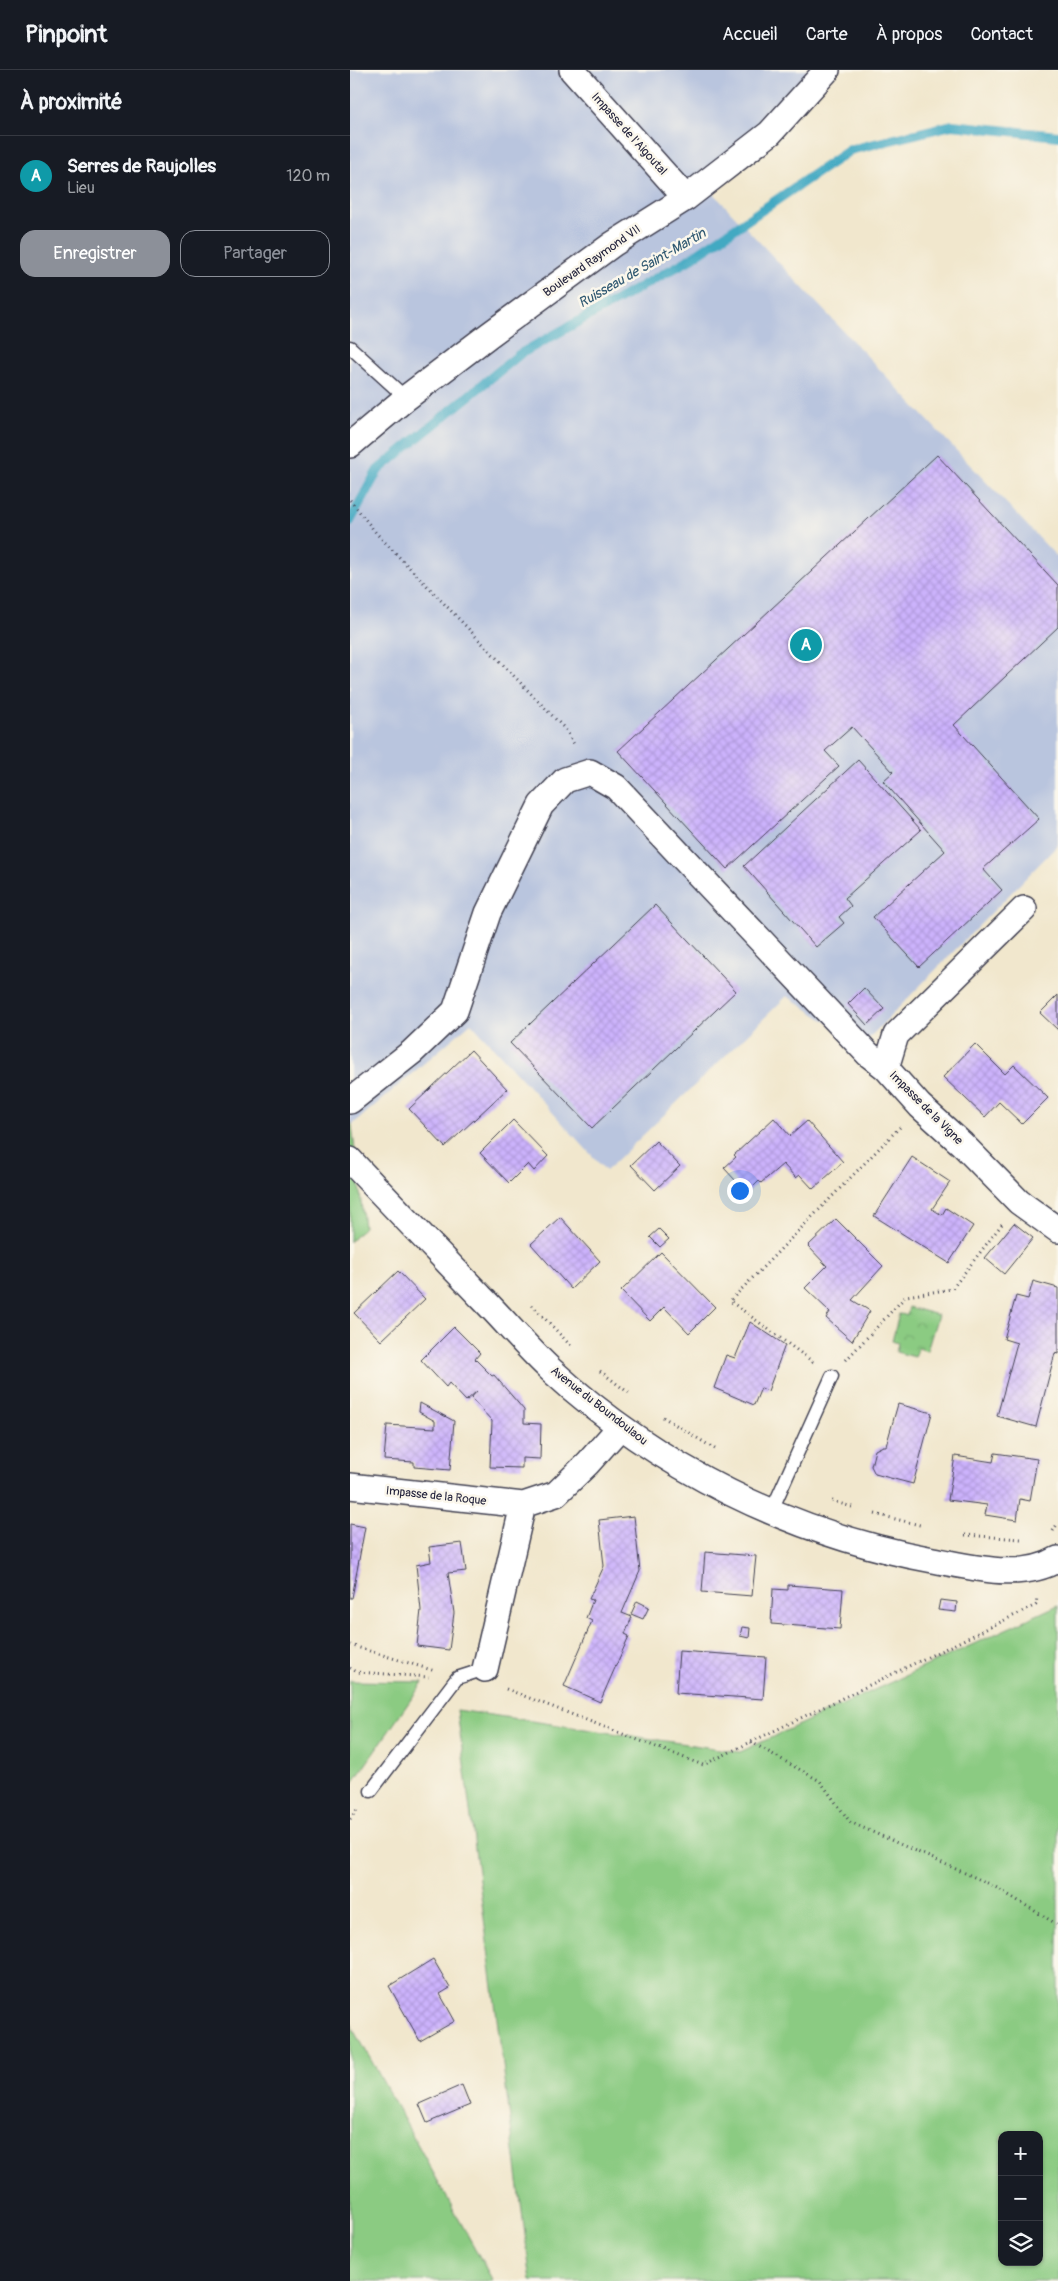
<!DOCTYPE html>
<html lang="fr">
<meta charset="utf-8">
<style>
body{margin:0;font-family:Pangolin,sans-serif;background:#242831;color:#f1f3f6}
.controls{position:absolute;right:15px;bottom:15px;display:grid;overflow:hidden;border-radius:10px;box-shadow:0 1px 4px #0004}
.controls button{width:45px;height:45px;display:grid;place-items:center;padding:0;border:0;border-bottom:1px solid #363941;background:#171b24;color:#f1f3f6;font:25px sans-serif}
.you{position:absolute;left:389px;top:1120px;width:18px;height:18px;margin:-12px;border:4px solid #fff;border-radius:50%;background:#1a73e8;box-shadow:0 0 0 8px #1a73e833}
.badge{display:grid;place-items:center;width:32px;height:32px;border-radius:50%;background:#8c9099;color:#fff;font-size:16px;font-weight:700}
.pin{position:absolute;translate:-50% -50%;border:2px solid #fff;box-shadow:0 1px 5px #0006}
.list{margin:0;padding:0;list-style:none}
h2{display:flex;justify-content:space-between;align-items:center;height:65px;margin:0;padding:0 20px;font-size:21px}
h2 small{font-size:16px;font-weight:400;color:#9ea1a6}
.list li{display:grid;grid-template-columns:32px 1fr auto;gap:15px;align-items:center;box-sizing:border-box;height:80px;padding:0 20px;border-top:1px solid #363941}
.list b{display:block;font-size:19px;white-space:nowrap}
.list p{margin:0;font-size:16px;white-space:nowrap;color:#9ea1a6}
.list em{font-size:16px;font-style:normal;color:#9ea1a6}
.actions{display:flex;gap:10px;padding:15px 20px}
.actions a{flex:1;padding:11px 0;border:1px solid #8c9099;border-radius:15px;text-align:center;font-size:18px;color:#8c9099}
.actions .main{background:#8c9099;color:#fff}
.icon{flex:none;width:28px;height:28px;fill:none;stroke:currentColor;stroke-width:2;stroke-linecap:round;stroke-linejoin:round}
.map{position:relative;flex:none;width:708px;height:2211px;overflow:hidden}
header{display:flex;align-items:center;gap:30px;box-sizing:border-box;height:70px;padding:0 25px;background:#171b24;border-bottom:1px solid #363941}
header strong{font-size:24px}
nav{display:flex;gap:28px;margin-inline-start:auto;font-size:18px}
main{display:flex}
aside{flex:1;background:#171b24}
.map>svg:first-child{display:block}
.industrial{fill:#b9c5de}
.green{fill:#8bcb82;stroke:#56765e;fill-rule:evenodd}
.park{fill:url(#park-crowns);stroke:#56765e}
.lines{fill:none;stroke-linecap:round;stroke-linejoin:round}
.stream{stroke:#42a9c2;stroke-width:10}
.building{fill:url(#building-cross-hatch)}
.service-casing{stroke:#414051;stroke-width:15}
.minor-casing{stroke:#414051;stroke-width:28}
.path{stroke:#414051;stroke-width:3;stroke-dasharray:1 4;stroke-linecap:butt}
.service{stroke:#fff;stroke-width:12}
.minor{stroke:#fff;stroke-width:25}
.labels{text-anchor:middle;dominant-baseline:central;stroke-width:5;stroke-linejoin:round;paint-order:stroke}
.street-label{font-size:12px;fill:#22223b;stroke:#fbf7ec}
.water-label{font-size:14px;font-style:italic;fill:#2f5871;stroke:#fbf7ec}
</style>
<header>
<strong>Pinpoint</strong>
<nav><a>Accueil</a><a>Carte</a><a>À propos</a><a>Contact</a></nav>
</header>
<main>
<aside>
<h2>À proximité<small></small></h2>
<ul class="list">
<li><span class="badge" style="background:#0f9aa8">A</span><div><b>Serres de Raujolles</b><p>Lieu</p></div><em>120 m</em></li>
</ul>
<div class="actions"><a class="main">Enregistrer</a><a>Partager</a></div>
</aside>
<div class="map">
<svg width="708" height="2211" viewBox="0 0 708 2211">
<defs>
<pattern id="park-crowns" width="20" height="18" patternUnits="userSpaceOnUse" patternTransform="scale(1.25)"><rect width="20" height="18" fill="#8bcb82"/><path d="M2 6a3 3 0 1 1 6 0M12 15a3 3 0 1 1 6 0" fill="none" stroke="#78ae71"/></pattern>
<pattern id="building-cross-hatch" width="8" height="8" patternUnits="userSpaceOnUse" patternTransform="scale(1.25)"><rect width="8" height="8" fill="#ccb2fc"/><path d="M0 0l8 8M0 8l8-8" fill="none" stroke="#af99d9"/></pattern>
</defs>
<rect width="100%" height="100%" fill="#fbf7ec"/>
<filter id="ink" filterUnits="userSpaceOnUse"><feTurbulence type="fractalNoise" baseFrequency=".02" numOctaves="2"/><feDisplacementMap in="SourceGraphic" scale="10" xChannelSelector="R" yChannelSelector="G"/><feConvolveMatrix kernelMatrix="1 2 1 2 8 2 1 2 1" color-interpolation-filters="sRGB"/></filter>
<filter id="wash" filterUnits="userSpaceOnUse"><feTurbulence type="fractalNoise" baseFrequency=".0096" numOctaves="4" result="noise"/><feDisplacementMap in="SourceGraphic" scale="20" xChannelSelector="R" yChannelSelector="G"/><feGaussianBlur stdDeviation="1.12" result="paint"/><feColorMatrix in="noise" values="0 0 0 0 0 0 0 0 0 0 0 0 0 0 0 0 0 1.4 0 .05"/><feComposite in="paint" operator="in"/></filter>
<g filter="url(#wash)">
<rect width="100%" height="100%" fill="#f1e7cd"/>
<path class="industrial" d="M0,0H465L362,122L708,488V775L512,975L437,926L256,1101L121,953L2,1055L0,1052Z"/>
<path class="green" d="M0,1052L2,1055L14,1157L0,1172Z
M708,1535V2211H181L107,1640L390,1682ZM652,2065H689V2192H652Z
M0,1611L73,1612L0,1717Z
M0,1952L143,2211H0Z"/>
<path class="park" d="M559,1237L588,1245L577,1281L568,1278L565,1287L546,1282L548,1273L542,1271L549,1244L557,1245Z"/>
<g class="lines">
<path class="stream" d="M0,451L28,400L170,284L337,191L500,80L602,55L708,66"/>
</g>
<g id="blocks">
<path class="building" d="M587,385L708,515V557L604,655L689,749L633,799L652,820L569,897L523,847L595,781L533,711L543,702L502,657L475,681L489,696L377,799L268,681Z
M508,690L571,760L495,828L501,836L489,847L494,853L466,877L394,796Z
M305,835L386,921L242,1058L160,973Z
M514,918L534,939L517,955L498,934Z
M708,925V960L690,943Z
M625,974L655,1004L664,995L698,1028L672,1054L649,1032L635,1047L593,1007Z
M121,980L157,1019L95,1077L59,1039Z
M424,1048L440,1066L457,1051L493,1092L463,1119L450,1105L446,1108L433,1094L411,1113L409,1111L397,1123L374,1098L386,1087L384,1085Z
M163,1050L198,1086L184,1101L178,1094L159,1113L130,1083Z
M306,1071L330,1096L305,1120L281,1095Z
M562,1087L600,1112L582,1139L592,1145L596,1138L623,1156L599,1193L524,1146Z
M210,1147L250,1191L221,1219L181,1174Z
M486,1149L533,1196L502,1230L520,1241L502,1271L476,1248L480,1242L455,1218L477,1196L458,1176Z
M664,1153L683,1168L654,1204L635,1188Z
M309,1159L319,1169L310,1177L300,1167Z
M311,1182L365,1237L339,1263L314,1237L300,1251L271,1221Z
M48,1201L75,1229L31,1271L4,1243Z
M683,1211L708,1218V1284L705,1283L686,1357L647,1346L667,1273L654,1269L666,1226L678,1229Z
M400,1252L435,1275L418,1321L411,1318L404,1335L364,1318L376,1285L385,1288Z
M104,1257L130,1283L125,1289L142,1306L144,1305L174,1340V1353L191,1354L190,1389L172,1388V1398L140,1397L142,1351L121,1328L127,1321L116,1331L99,1313L96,1317L71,1290Z
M70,1333L104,1351L100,1400L64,1397V1392L34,1390L37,1355L85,1358V1351L69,1342Z
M548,1334L582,1343L563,1414L525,1404L521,1396L525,1380L533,1376H536Z
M645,1383L687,1389L680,1431L670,1429L667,1450L635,1445L637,1435L598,1430L605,1386L643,1392Z
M284,1446L290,1501L272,1543L282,1547L275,1564L279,1566L250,1632L214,1616L242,1551L236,1548L243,1530L239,1529L254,1496L249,1450Z
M0,1454L15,1457L2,1528H0Z
M112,1473L116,1501L98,1503L104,1543L99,1580L67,1576L71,1540L66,1495L81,1492L79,1477Z
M355,1482L406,1486L402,1526L352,1522Z
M438,1515L493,1519L490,1559L421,1554L423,1519L438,1520Z
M590,1530L607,1532L606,1542L588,1540Z
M287,1531L299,1537L293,1549L281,1544Z
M392,1557L400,1558L399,1568L390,1566Z
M329,1581L416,1587L413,1629L326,1623Z
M83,1889L100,1918L90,1924L105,1951L70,1971L39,1916Z
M112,2015L120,2035L77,2053L69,2034Z"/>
</g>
</g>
<g filter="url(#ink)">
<use href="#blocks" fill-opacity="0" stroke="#414051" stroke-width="1"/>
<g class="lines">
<defs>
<path id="service" d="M0,277L56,328
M421,1442L482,1306
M21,1721L107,1608L135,1599"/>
<path id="minor" d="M222,0L336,128
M0,375L56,328L139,265L263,174L336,128L420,63L477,0
M536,998L546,965L674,839
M0,1031L62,982L105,941L138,843L191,735L215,710L240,702L266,717L518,984L536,998L570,1036L612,1074L669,1132L708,1160
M0,1090C43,1136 87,1181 130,1226C154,1250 176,1277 201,1300C308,1398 441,1464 583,1490C622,1497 672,1511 708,1489
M0,1416L173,1435L206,1424L238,1393L270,1357
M135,1599L173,1435"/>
</defs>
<use href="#service" class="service-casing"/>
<use href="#minor" class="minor-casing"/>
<path class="path" d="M0,430L27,464L216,660L225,676
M182,1235L221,1276
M496,1290L556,1226L602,1219L652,1154
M463,1292L380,1231L551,1056
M250,1301L279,1323
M313,1347L365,1379
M482,1431L502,1437
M525,1444L570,1455
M703,1461L708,1453
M615,1465L671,1469
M0,1575L85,1601
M0,1598L7,1602L79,1607
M156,1619L353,1695L686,1535L687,1527
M401,1672L470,1711L500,1752L642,1815L708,1855
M0,1749L9,1737"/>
<use href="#service" class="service"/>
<use href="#minor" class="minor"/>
</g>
</g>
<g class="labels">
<g class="street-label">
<text transform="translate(279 64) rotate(48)">Impasse de l'Aigoutal</text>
<text transform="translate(242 191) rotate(-35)">Boulevard Raymond VII</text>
<text transform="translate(576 1038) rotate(45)">Impasse de la Vigne</text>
<text transform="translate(249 1336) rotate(38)">Avenue du Boundoulaou</text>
<text transform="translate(86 1426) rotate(6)">Impasse de la Roque</text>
</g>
<g class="water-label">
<text transform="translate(292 198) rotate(-30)">Ruisseau de Saint-Martin</text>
</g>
</g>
</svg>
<div class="controls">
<button>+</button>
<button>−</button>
<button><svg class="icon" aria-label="layers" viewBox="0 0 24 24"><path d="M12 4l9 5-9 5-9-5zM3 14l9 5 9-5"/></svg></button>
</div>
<div class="you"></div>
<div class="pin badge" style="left:456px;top:575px;background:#0f9aa8">A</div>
</div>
</main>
